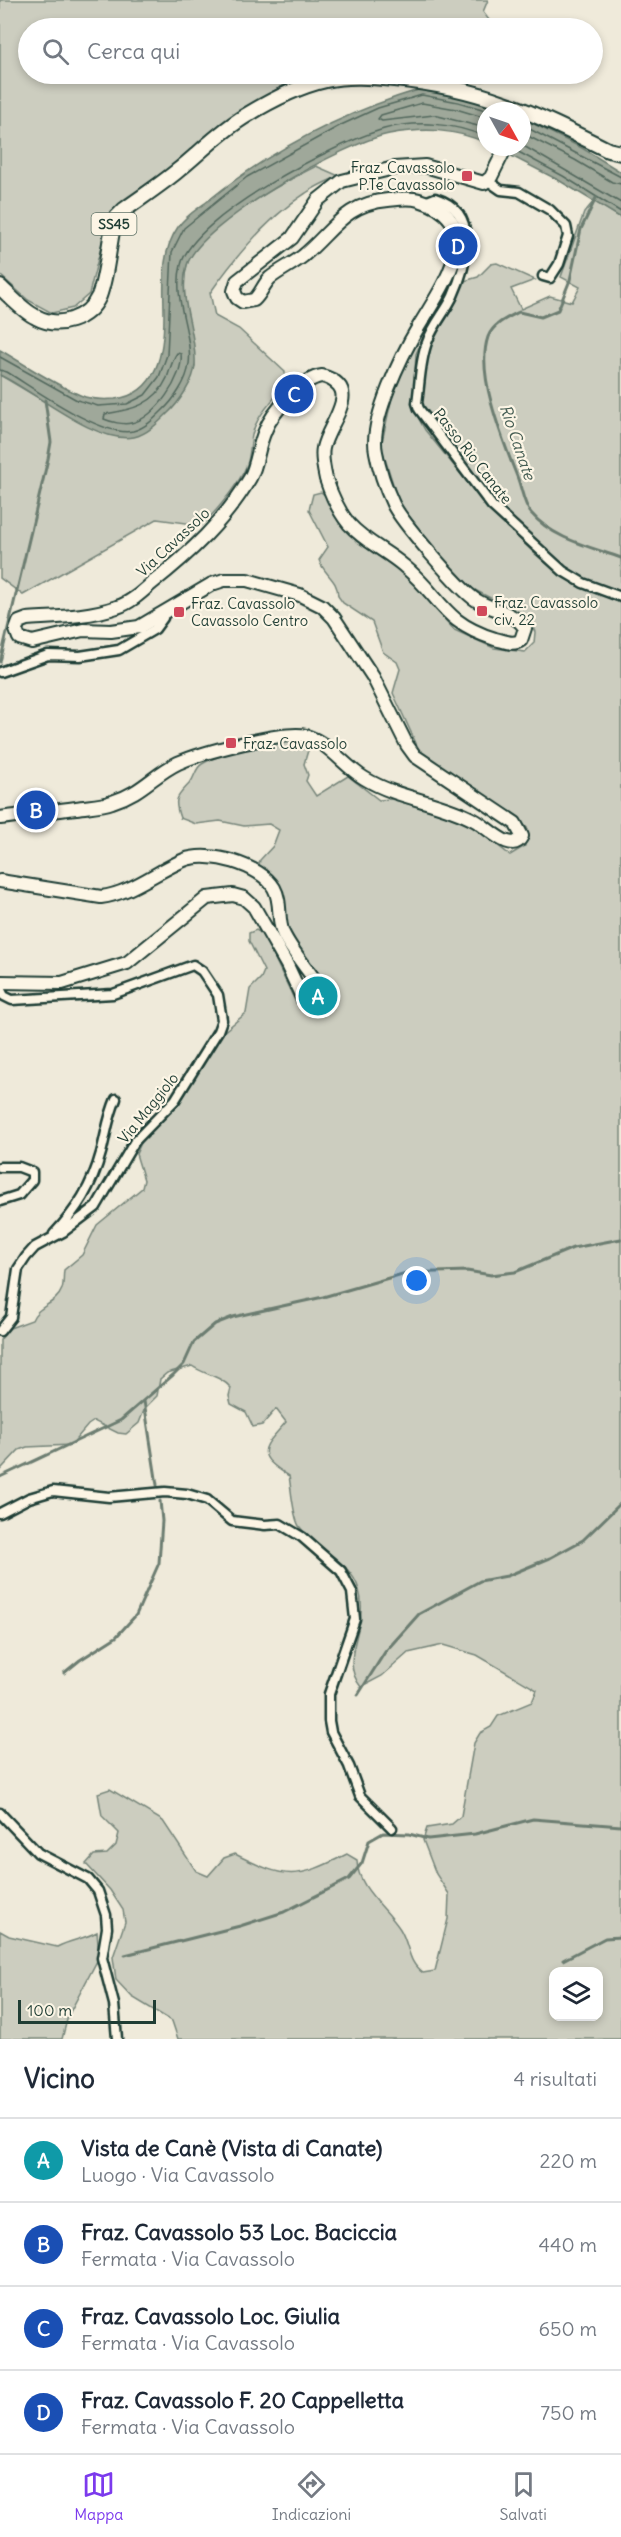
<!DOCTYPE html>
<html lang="it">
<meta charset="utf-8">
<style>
body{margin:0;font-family:Delius,sans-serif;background:#f6f6f7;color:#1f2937}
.controls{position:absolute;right:18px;bottom:18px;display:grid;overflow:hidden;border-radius:12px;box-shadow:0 3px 9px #0003}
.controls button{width:54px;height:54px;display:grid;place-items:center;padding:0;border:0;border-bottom:2px solid #e0e1e3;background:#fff;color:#1f2937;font:30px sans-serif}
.compass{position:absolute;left:477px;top:102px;width:54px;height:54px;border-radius:50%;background:#fff;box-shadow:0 3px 9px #0003;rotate:130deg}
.scale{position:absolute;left:18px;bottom:15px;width:138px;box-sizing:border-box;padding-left:6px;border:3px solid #1f3d34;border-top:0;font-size:16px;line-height:21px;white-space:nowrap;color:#1f3d34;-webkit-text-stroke:4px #fcf5e5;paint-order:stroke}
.you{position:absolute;left:417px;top:1281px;width:21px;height:21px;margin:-15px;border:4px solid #fff;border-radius:50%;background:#1a73e8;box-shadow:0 0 0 9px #1a73e833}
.badge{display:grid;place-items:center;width:39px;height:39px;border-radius:50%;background:#7c3aed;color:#fff;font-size:20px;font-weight:700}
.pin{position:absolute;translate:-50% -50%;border:3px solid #fff;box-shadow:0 2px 6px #0006}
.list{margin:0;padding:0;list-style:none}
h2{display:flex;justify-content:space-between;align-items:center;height:78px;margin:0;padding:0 24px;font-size:26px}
h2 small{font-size:20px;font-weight:400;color:#747a83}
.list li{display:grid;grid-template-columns:39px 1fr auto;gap:18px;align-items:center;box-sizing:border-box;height:84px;padding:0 24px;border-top:2px solid #e0e1e3}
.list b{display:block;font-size:22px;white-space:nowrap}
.list p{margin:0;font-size:20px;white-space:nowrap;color:#747a83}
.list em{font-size:20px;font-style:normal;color:#747a83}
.icon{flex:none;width:33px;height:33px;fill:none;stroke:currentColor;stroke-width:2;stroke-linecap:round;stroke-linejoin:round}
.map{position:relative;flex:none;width:621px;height:2039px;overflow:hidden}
.search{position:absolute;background:#fff;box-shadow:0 3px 9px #0003;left:18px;right:18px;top:18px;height:66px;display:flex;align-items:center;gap:15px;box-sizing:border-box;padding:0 21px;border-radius:33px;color:#747a83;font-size:22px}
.sheet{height:414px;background:#fff}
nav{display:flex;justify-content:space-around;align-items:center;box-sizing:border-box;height:84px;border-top:2px solid #e0e1e3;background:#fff;font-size:16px;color:#747a83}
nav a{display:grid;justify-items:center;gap:3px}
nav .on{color:#7c3aed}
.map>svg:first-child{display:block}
.green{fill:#cccdbf;stroke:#76857a;stroke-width:1.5;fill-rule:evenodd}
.water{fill:#9fa89a;stroke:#6c7d71;stroke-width:1.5}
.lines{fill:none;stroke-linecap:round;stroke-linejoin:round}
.shore{stroke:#52685d;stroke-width:1.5}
.stream{stroke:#6c7d71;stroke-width:3}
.minor-casing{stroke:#1f3d34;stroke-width:13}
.secondary-casing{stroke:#1f3d34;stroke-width:16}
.primary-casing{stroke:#1f3d34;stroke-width:18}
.minor{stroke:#fcf5e5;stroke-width:8}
.secondary{stroke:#fcf5e5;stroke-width:12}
.primary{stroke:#fcf5e5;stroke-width:14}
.poi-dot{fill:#d1495b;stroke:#fcf5e5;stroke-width:2}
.labels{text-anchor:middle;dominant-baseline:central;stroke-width:4.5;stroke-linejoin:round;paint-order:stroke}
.shield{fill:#fcf5e5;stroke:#617469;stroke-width:1.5}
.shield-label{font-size:14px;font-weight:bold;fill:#1f3d34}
.poi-label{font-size:15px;fill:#1f3d34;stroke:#fcf5e5;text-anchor:start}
.street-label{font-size:15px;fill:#1f3d34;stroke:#fcf5e5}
.water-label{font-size:16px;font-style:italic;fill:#455d53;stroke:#fcf5e5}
</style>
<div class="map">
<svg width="621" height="2039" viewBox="0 0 621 2039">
<rect width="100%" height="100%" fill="#efeada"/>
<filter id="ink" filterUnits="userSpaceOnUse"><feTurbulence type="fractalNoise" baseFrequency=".0167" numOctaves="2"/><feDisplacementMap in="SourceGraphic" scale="12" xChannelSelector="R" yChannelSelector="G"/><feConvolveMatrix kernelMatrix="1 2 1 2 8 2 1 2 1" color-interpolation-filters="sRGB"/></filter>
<g filter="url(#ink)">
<path class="green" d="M0,0H488L483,12L495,28H28V74H319L292,80L223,122L168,169L123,200L107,223L89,294L73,308L52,313L28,300L0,275Z
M429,74H548L547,77L505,75L479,82Z
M316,166L339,176C328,181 316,186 306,193C267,218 236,256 210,293L215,316L239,329L285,372C285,392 267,403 258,420C249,435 252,446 248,461C244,478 215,514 201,525L157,519L23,595L0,578V375L79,422L195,366C192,337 179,292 187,265C199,225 280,185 316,166Z
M594,201L621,218V593L580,578L565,568L508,515L489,496L425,412L421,402L427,348L453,308L464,281L478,277L491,264L497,263L535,280L511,289L521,309L550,296L572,302L580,287L561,277L584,213Z
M454,283L441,314L424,336L416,354L413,408L425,430L490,510L534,553L564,578L621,603V2039H178L172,2021L132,1997L116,1980L113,1957L125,1922L123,1910L110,1890L86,1864L94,1855L107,1854L116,1845L119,1833L102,1816L98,1793L110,1789L163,1821L196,1871L208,1876L224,1858L235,1854C287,1880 296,1880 347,1854L357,1860C357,1888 386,1907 400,1929C410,1945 407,1962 423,1973L435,1971L448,1919L449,1894L436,1874L423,1840L427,1828L452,1824L461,1816L474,1743L480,1733L491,1727L498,1716L532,1702L537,1690L477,1655L443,1645L408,1653L382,1676L361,1687C337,1658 370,1627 359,1590C351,1561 315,1548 299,1526C293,1517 291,1487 289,1476C254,1454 262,1449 286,1422L276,1409L262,1425L253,1427L246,1412L231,1404L229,1396L231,1388C221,1376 205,1375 192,1366L167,1373L160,1379L157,1396L145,1408L139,1423L126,1434L118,1433L94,1421L88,1425L71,1445L27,1447L19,1450L0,1470V1340L10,1328L32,1320C38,1305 56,1305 62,1289C64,1283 63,1276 64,1270L82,1255L97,1225L142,1188L144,1180L136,1154L143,1139L221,1034L246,1013L250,989L261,978L264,971L249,941V933L256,930L263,934L296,1003C307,1008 316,1005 323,996L324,990L286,926L283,893L273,877L259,865L260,860L273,846L279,830L269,824L244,826L220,821L196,824L180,818C173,798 177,797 190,783C195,777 195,768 202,764C216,755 275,740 291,741C297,742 303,745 309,747L304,764L308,775L306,781L316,796L348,776L379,800L391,799L465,820L510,855L525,846L528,829L513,813L439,767L420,752L393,693L400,669L397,662L383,652L372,622L343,603L338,596C338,579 324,575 319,560L328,547L309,510L313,494L321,492L328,498L336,517L356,541L405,574L454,630L494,648L525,652L534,643L535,632L529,618L473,589L435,549L399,503L381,446L397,375ZM554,1972H598V2016H554Z
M0,1931L9,1936L57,1947C70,1940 84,1939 97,1932L99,1957L68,2016L62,2039H0Z"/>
<path class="water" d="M421,89L459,96L506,111H486V143C454,128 422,128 389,134C346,142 200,223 187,265C177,298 197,331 195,364C195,380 178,404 167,414C157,424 147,434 134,437C96,445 34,391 0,375V350C26,365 52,383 80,395C91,400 102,400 115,399C158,394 164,351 164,315C164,284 160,253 178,227C185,216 199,208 209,200C271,150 345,112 421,89Z
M522,118L582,148L621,172V218L560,181L494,147H522Z"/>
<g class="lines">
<path class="shore" d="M486,118L456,109L422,103L381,115L378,119L382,121L434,115L486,128
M522,125L621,177
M522,133L575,160L612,182L621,184
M522,145L621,203
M513,149L563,176L621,212
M177,353L181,354C184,377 155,419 131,423C123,425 111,422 104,419L105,414C131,410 155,405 167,378C170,370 172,360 177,353Z
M0,357L77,400L98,406L127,404L145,395L159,377L167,355L172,252L184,228L247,177L341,125L378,108L422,95L458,102L489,111
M0,370L7,372C35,389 102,438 133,431C145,428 154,419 162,411C174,400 187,381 189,364C193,333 172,300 181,265C192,217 337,142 384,129C417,120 454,123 486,137"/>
<path class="stream" d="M596,198L581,229L570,280L558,310L541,317L519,312C507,318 493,324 488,337C475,375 504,443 518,479C522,490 524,505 531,513C553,539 591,547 621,558
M0,662L48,459L51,442L45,400
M144,1401L157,1485
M0,1477L121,1420L173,1375L184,1364L194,1342L215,1324L233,1317L323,1297L406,1273L467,1271L491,1275L515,1272L573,1248L621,1239
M64,1673L80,1660L116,1637L136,1615L159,1563L162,1521L160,1501
M358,1695L385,1652L419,1614L480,1581L507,1576L550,1558L583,1540L621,1503
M125,1955L240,1926L284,1912L349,1879L362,1863L369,1841L383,1833L409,1834L428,1839L475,1834L533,1819L621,1826
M563,1960L605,1938L621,1937"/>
<defs>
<path id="minor" d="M488,181L501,190L519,192L550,210L566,226L568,236L559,264L550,278L543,276
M425,202L435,198C480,212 468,262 453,296C446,311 434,324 428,340C420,359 420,383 417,403L419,409L492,506L563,571L583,583L621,597
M0,672L48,655L80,656L119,650L155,629L163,618L162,615
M0,988L4,996L12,1000L113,994L193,965L202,971L218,995L222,1020L218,1031L175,1100L135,1141L96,1207L63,1232L35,1247L26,1257L18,1269L11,1317L0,1331
M0,1167H19L32,1172V1180L19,1195L0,1201
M54,1234C77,1210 92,1186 101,1153C106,1135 108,1117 116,1099
M0,1513L29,1498L53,1491L109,1497L165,1492L187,1494L207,1500L232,1521L265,1525L280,1524L302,1537L341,1571L352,1592L355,1619L329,1694V1721L331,1732L349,1766L360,1796L392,1828
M0,1813L38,1853L88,1879L98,1891L106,1915L107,1928L102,1958L114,2004L117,2039"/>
<path id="secondary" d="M0,818C25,815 51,811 76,808C88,806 101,806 112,802C142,793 153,775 178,763C200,753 285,730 306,736C329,743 344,766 364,778C398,799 439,801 474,820C487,826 512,856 522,836L515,823L415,756L407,745L373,677L334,618L322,606L300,595L247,580H224L212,584L139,627L111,631L83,630L32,642L19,638L16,630L19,622L27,619C57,617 88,617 117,607C130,603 141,593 151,584C189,554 225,521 250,478C258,463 258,446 265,431C272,412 303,378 322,376C365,388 328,423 323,448C321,457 324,470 326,479C331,494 340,513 349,524C365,542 387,551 404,566C442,597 441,622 495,639C505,641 513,646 521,640L525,628L520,622C508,611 489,609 476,600C460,590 401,521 393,504C386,489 379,469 376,452C369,421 402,354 419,326C442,287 491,222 419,200C409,197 398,199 388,200C344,204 334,230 303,256C293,264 280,270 270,278C263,285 261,294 254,300L243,302L237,298L234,291L237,281L292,238L318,200L342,181L394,168L425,166L484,183L491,177L506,147
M0,881L101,897C130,894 157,871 184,860C209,850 261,865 274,888C282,902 277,919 283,933C291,950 306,967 316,982C319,990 318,995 310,999L302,997L287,965L254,907L244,898L233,895L207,898L127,963L62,983L0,982"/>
<path id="primary" d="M0,287C11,297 23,311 36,317C58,329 88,320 99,296C107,275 108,249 113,227L117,217L124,210C142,197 160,185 176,172C200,153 220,131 247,115C270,101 299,86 326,80C347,75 372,77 394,79C481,87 532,112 608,150L621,153"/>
</defs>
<use href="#minor" class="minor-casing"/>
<use href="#secondary" class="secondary-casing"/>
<use href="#primary" class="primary-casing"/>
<use href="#minor" class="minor"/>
<use href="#secondary" class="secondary"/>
<use href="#primary" class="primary"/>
</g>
</g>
<g class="poi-dot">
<rect x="461" y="170" width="12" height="12" rx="3"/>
<rect x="476" y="605" width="12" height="12" rx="3"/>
<rect x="173" y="606" width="12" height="12" rx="3"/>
<rect x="225" y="737" width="12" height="12" rx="3"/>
</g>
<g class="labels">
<rect class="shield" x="91.5" y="213" width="45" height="22" rx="4.5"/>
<g class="shield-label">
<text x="114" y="224">SS45</text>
</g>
<g class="poi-label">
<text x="455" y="167" text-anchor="end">Fraz. Cavassolo<tspan x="455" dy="17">P.Te Cavassolo</tspan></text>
<text x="494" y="602">Fraz. Cavassolo<tspan x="494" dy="17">civ. 22</tspan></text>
<text x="191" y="603">Fraz. Cavassolo<tspan x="191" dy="17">Cavassolo Centro</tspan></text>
<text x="243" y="743">Fraz. Cavassolo</text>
</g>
<g class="street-label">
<text transform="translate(473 456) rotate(52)">Passo Rio Canate</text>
<text transform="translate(173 542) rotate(-43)">Via Cavassolo</text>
<text transform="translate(148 1108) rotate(-51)">Via Maggiolo</text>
</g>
<g class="water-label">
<text transform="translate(518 442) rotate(71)">Rio Canate</text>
</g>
</g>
</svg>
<div class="controls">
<button><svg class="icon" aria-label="layers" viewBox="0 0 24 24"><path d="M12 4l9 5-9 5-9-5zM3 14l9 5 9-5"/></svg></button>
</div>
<svg class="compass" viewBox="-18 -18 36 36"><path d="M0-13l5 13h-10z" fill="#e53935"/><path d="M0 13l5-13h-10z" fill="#747a83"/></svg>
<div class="scale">100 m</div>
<div class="you"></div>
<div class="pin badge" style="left:318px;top:996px;background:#0f9aa8">A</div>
<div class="pin badge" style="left:36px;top:810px;background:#1a4fb4">B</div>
<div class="pin badge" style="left:294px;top:394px;background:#1a4fb4">C</div>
<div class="pin badge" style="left:458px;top:246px;background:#1a4fb4">D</div>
<div class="search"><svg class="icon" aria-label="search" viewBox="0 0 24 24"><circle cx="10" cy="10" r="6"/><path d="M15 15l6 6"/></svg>Cerca qui</div>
</div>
<section class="sheet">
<h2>Vicino<small>4 risultati</small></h2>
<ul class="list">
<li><span class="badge" style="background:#0f9aa8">A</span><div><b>Vista de Canè (Vista di Canate)</b><p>Luogo · Via Cavassolo</p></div><em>220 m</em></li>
<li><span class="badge" style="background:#1a4fb4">B</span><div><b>Fraz. Cavassolo 53 Loc. Baciccia</b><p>Fermata · Via Cavassolo</p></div><em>440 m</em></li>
<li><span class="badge" style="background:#1a4fb4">C</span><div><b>Fraz. Cavassolo Loc. Giulia</b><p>Fermata · Via Cavassolo</p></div><em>650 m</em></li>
<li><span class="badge" style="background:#1a4fb4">D</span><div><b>Fraz. Cavassolo F. 20 Cappelletta</b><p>Fermata · Via Cavassolo</p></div><em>750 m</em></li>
</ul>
</section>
<nav>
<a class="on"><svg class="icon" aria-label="map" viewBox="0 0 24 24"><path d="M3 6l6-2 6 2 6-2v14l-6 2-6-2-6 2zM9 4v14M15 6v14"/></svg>Mappa</a>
<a><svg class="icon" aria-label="directions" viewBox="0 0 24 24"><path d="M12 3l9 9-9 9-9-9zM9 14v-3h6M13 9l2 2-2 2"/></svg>Indicazioni</a>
<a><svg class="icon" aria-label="saved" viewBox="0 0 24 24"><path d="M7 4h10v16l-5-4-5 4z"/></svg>Salvati</a>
</nav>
